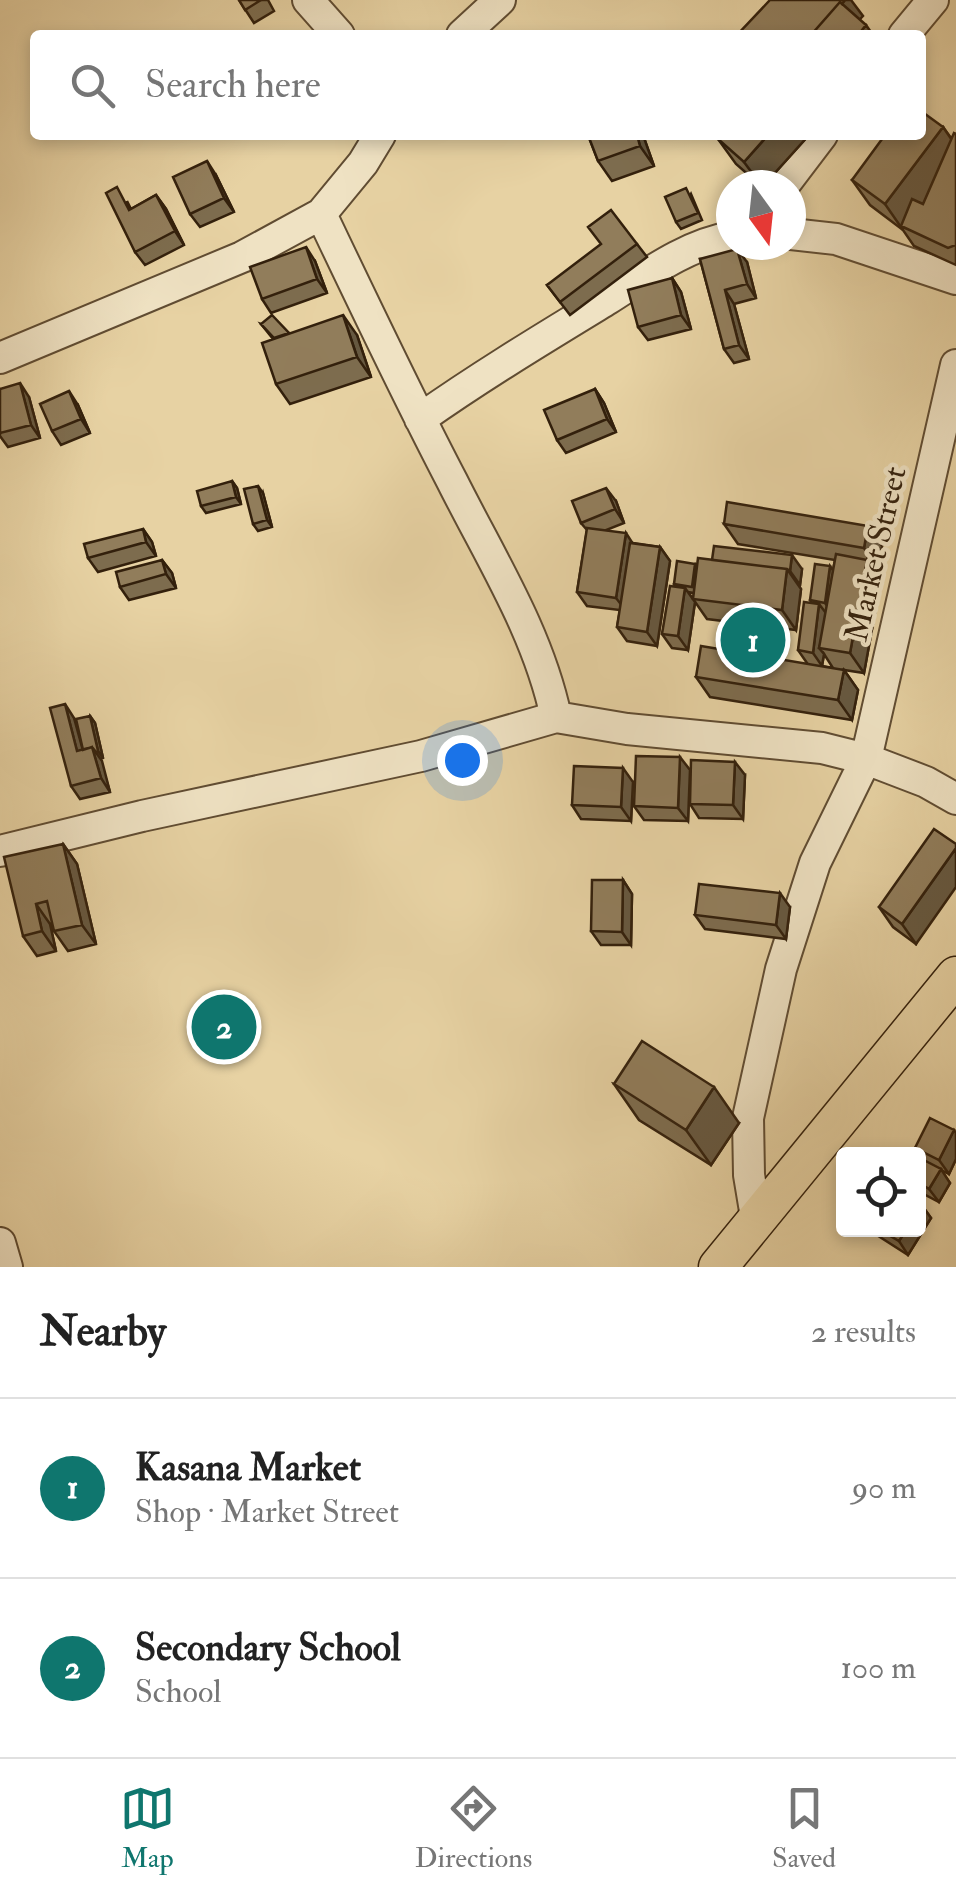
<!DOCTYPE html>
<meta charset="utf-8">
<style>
body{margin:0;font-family:"IM FELL Double Pica",serif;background:#f6f6f6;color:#222}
.controls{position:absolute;right:30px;bottom:30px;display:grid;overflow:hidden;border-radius:10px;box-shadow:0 5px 15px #0003}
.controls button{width:90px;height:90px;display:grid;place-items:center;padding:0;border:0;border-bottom:2px solid #e0e0e0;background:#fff;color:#222;font:50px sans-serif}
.compass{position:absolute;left:716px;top:170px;width:90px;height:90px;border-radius:50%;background:#fff;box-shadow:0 5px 15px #0003;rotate:165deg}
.you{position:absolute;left:462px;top:760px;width:35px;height:35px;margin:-25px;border:8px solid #fff;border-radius:50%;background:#1a73e8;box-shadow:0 0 0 15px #1a73e833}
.badge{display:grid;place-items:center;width:65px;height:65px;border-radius:50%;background:#0f766e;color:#fff;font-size:32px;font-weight:700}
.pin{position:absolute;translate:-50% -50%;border:5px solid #fff;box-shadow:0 2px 10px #0006}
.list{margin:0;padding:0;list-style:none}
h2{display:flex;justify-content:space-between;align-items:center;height:130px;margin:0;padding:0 40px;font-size:42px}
h2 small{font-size:32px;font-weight:400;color:#767676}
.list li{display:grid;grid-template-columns:65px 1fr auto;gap:30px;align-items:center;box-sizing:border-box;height:180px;padding:0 40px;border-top:2px solid #e0e0e0}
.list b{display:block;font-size:38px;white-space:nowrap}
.list p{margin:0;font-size:32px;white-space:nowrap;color:#767676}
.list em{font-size:32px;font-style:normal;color:#767676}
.icon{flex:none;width:55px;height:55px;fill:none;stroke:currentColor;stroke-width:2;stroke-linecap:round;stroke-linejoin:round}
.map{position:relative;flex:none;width:956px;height:1267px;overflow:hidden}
.search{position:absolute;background:#fff;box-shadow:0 5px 15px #0003;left:30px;right:30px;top:30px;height:110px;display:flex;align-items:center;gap:25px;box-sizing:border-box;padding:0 35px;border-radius:10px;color:#767676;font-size:38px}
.sheet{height:490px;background:#fff}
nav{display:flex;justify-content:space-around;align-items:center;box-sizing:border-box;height:140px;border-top:2px solid #e0e0e0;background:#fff;font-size:28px;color:#767676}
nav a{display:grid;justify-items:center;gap:5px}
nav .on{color:#0f766e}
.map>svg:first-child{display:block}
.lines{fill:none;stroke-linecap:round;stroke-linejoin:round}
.minor-casing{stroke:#604c32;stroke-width:34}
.major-casing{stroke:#33200c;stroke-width:41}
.minor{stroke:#efe2c3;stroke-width:30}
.major{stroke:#e7d2a3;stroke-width:38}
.wall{fill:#7d6c4e;stroke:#33200c;stroke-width:2.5;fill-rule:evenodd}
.shaded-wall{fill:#665840;stroke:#33200c;stroke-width:2.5}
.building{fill:#917d5b;stroke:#33200c;stroke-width:2.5}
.labels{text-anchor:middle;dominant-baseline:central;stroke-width:9;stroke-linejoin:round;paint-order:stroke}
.street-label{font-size:32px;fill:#33200c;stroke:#efe2c3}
</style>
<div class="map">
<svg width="956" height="1267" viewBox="0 0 956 1267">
<rect width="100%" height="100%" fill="#e7d2a3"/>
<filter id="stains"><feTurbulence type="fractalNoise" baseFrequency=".002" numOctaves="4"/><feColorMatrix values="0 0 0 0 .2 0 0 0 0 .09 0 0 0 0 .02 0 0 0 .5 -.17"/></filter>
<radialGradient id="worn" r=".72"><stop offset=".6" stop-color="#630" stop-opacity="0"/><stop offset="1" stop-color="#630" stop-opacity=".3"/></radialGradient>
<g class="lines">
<defs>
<path id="minor" d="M308,0L339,35
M462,35L500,0
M904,35L933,0
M784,185L822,135
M321,214C364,304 406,393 452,481C491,559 538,632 556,717
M791,234L836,239L956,279
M0,358L242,257L321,214L363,163L380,135
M420,419C481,376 544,338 608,299C646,275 686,245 731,237
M0,851L142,816L421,756L556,717L627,729L822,748L866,759L926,782L956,799
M756,1217L749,1175L748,1118L781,969L815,863L866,759L956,365
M0,1243L7,1267"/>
<path id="major" d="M718,1267L956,976"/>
</defs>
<use href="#minor" class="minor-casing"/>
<use href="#major" class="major-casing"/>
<use href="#minor" class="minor"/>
<use href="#major" class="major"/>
</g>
<path class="wall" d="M239,0H268L274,11L254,23Z
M943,127L951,138L956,134V265L914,246L903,230L870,205L852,180Z
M588,135H643L654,166L612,181L598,161Z
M721,135H809L764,185H760L736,164L718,139Z
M216,175L234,212L200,227L190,214Z
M691,194L702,220L681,229L676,222Z
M156,195L166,209L184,245L145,265L135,252L127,201L131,209Z
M637,244L647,257L570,315L547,285Z
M700,259L747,262L756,298L734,304L749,359L734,363L724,349Z
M315,261L327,293L271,313L262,299Z
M672,278L681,292L691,329L648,340L638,327Z
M261,324L289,333L357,335L371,377L290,404L276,384L273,339Z
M0,389L29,397L40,438L8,447L0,436Z
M595,389L604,403L616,432L566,453L557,440Z
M78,405L90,433L61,445L52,431Z
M232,481L237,488L241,504L206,513L201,506Z
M263,493L272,527L258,531L253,524Z
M616,501L624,523L606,530L633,543L660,547L670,561L657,646L627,641L617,627L620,610L587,606L577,592L587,530L581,523Z
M724,524L882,546L878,568L872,567L881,580L864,673L844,670L858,690L852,720L710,697L696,677L807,663L798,650L812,603L810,600L833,570L835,560L738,544ZM824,654L833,668L822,666Z
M143,529L152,542L156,556L98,572L88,558Z
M162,560L172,573L176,588L129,600L120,587Z
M695,564L697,567L802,569L800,585H798L801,589L796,630L707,619L693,599L694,593L688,592L695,602L688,650L672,648L662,634L676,587L674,584Z
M90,716L95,723L103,758L100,759L110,792L80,799L71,786L74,718L83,750Z
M690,770L688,821L644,820L634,806Z
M745,775L743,819L699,818L690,804Z
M633,782L631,821L581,819L572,805Z
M63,844L77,864L96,944L68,951L54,931L52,923L50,924L56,951L37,956L23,936Z
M956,844L916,944L893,927L879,907Z
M623,880L632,894L631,945H601L591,931Z
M790,907L786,939L705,929L695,915Z
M614,1084L739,1123L711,1165L639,1120Z
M956,1133V1159L949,1174L941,1170L950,1183L939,1202L918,1191V1157L922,1159L915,1148Z
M921,1204L931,1218L908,1255L869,1230H918Z"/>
<path class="shaded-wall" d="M845,0H851L863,16L845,35H813Z
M866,25L873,35H858Z
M943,127L956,146V160L905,228L901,226L903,230L885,204Z
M637,135H643L654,166L640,146Z
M768,135H809L764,185H761L744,162Z
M207,161L216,175L234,212L224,198Z
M156,195L166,209L184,245L175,231Z
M306,247L315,261L327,293L317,279Z
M737,249L747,262L756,298L747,284Z
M672,278L681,292L691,329L681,315Z
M725,290L734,304L749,359L739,345Z
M343,315L357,335L371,377L357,357Z
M20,383L29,397L40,438L31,425Z
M595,389L604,403L616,432L607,419Z
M69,391L78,405L90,433L81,419Z
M232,481L237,488L241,504L236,497Z
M258,486L263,493L272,527L267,520Z
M606,488L616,501L624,523L615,509Z
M868,526L882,546L878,568L864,548Z
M143,529L152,542L156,556L146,542Z
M626,533L635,547L626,611L616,598Z
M660,547L670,561L657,646L647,632Z
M792,555L802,569L800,585L790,571Z
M162,560L172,573L176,588L166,574Z
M867,560L881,580L864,673L850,653Z
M830,566L835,573L830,610L825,603Z
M787,569L801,589L796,630L782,610Z
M685,588L695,602L688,650L678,636Z
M819,604L829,617L819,648L824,654L822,666L813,653Z
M844,670L858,690L852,720L838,700Z
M65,704L74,718L87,765L77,751Z
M90,716L95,723L103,758L98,751Z
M92,747L102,761L110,792L101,778Z
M680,757L690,770L688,821L678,808Z
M735,762L745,775L743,819L733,805Z
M623,768L633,782L631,821L621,807Z
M63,844L77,864L96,944L82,925Z
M956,848V887L916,944L902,924Z
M623,880L632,894L631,945L622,932Z
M780,893L790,907L786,939L776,925Z
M36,904L50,924L56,951L42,931Z
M714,1087L739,1123L711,1165L686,1130Z
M954,1130L956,1133V1159L949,1174L939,1160Z
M941,1169L950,1183L939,1202L929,1189Z
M921,1204L931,1218L908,1255L899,1241L906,1230H918V1208Z"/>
<path class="building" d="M239,0H261L245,10Z
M770,0H845L842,4L840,2L811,35H737Z
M840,2L866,25L858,35H811Z
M921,111L943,127L885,204L852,180L885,135H921Z
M954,133L956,134V245L948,248L901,226L912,199L923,204Z
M588,135H637L640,146L598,161Z
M721,135H768L744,162L718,139Z
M207,161L224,198L190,214L173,177Z
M117,187L129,210L156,195L175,231L135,252L106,193Z
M686,188L698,213L676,222L665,197Z
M611,210L637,244L560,302L547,285L601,244L588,227Z
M306,247L317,279L262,299L250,267Z
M737,249L747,284L725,290L739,345L724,349L700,259Z
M672,278L681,315L638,327L628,290Z
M272,315L289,333L274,338L261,324Z
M343,315L357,357L276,384L262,343Z
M20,383L31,425L0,433V389Z
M595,389L607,419L557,440L544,410Z
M69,391L81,419L52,431L40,404Z
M232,481L236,497L201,506L197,491Z
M258,486L267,520L253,524L244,489Z
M606,488L615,509L581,523L572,501Z
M727,502L868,526L864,548L724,524Z
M587,528L626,533L616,598L577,592Z
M143,529L146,542L88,558L84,544Z
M630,543L660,547L647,632L617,627Z
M714,546L792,555L790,571L787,569L712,560Z
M836,554L867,560L850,653L819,648Z
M698,558L787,569L782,610L693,599Z
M162,560L166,574L120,587L116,572Z
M677,561L695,564L692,587L674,584Z
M815,564L830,566L825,603L810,600Z
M670,586L685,588L678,636L662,634Z
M804,602L819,604L813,653L798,650Z
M701,646L844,670L838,700L696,677Z
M65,704L77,751L92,747L101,778L71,786L50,708Z
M90,716L98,751L96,752L92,747L83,750L76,719Z
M636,756L680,757L678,808L634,806Z
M691,760L735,762L733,805L690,804Z
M574,766L623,768L621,807L572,805Z
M934,829L956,844V848L902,924L879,907Z
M63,844L82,925L54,931L47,901L36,904L42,931L23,936L4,857Z
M592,880H623L622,932L591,931Z
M699,884L780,893L776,925L695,915Z
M642,1041L714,1087L686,1130L614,1084Z
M930,1118L954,1130L939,1160L915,1148Z
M918,1157L941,1169L929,1189L918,1182Z
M880,1230H906L899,1241Z"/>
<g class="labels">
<g class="street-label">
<text transform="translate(876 554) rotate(-77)">Market Street</text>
</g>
</g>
<rect width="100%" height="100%" filter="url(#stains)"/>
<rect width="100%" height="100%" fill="url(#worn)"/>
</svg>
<div class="controls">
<button><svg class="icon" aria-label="locate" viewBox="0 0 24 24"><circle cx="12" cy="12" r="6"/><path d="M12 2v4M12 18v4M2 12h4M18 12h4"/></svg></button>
</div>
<svg class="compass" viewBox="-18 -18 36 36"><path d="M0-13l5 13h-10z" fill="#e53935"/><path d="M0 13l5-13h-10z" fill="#767676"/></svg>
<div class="you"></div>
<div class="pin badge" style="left:753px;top:640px">1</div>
<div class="pin badge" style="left:224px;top:1027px">2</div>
<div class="search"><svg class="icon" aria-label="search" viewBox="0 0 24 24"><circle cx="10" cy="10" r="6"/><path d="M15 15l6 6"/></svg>Search here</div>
</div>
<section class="sheet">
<h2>Nearby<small>2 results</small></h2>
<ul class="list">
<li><span class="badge">1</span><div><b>Kasana Market</b><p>Shop · Market Street</p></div><em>90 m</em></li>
<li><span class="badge">2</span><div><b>Secondary School</b><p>School</p></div><em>100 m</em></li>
</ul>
</section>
<nav>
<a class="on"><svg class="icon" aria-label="map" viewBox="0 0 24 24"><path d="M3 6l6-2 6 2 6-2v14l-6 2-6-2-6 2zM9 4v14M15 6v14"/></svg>Map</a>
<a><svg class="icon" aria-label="directions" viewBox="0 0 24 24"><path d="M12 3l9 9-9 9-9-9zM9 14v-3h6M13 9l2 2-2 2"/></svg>Directions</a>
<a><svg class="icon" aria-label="saved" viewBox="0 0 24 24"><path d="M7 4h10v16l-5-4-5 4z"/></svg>Saved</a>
</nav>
